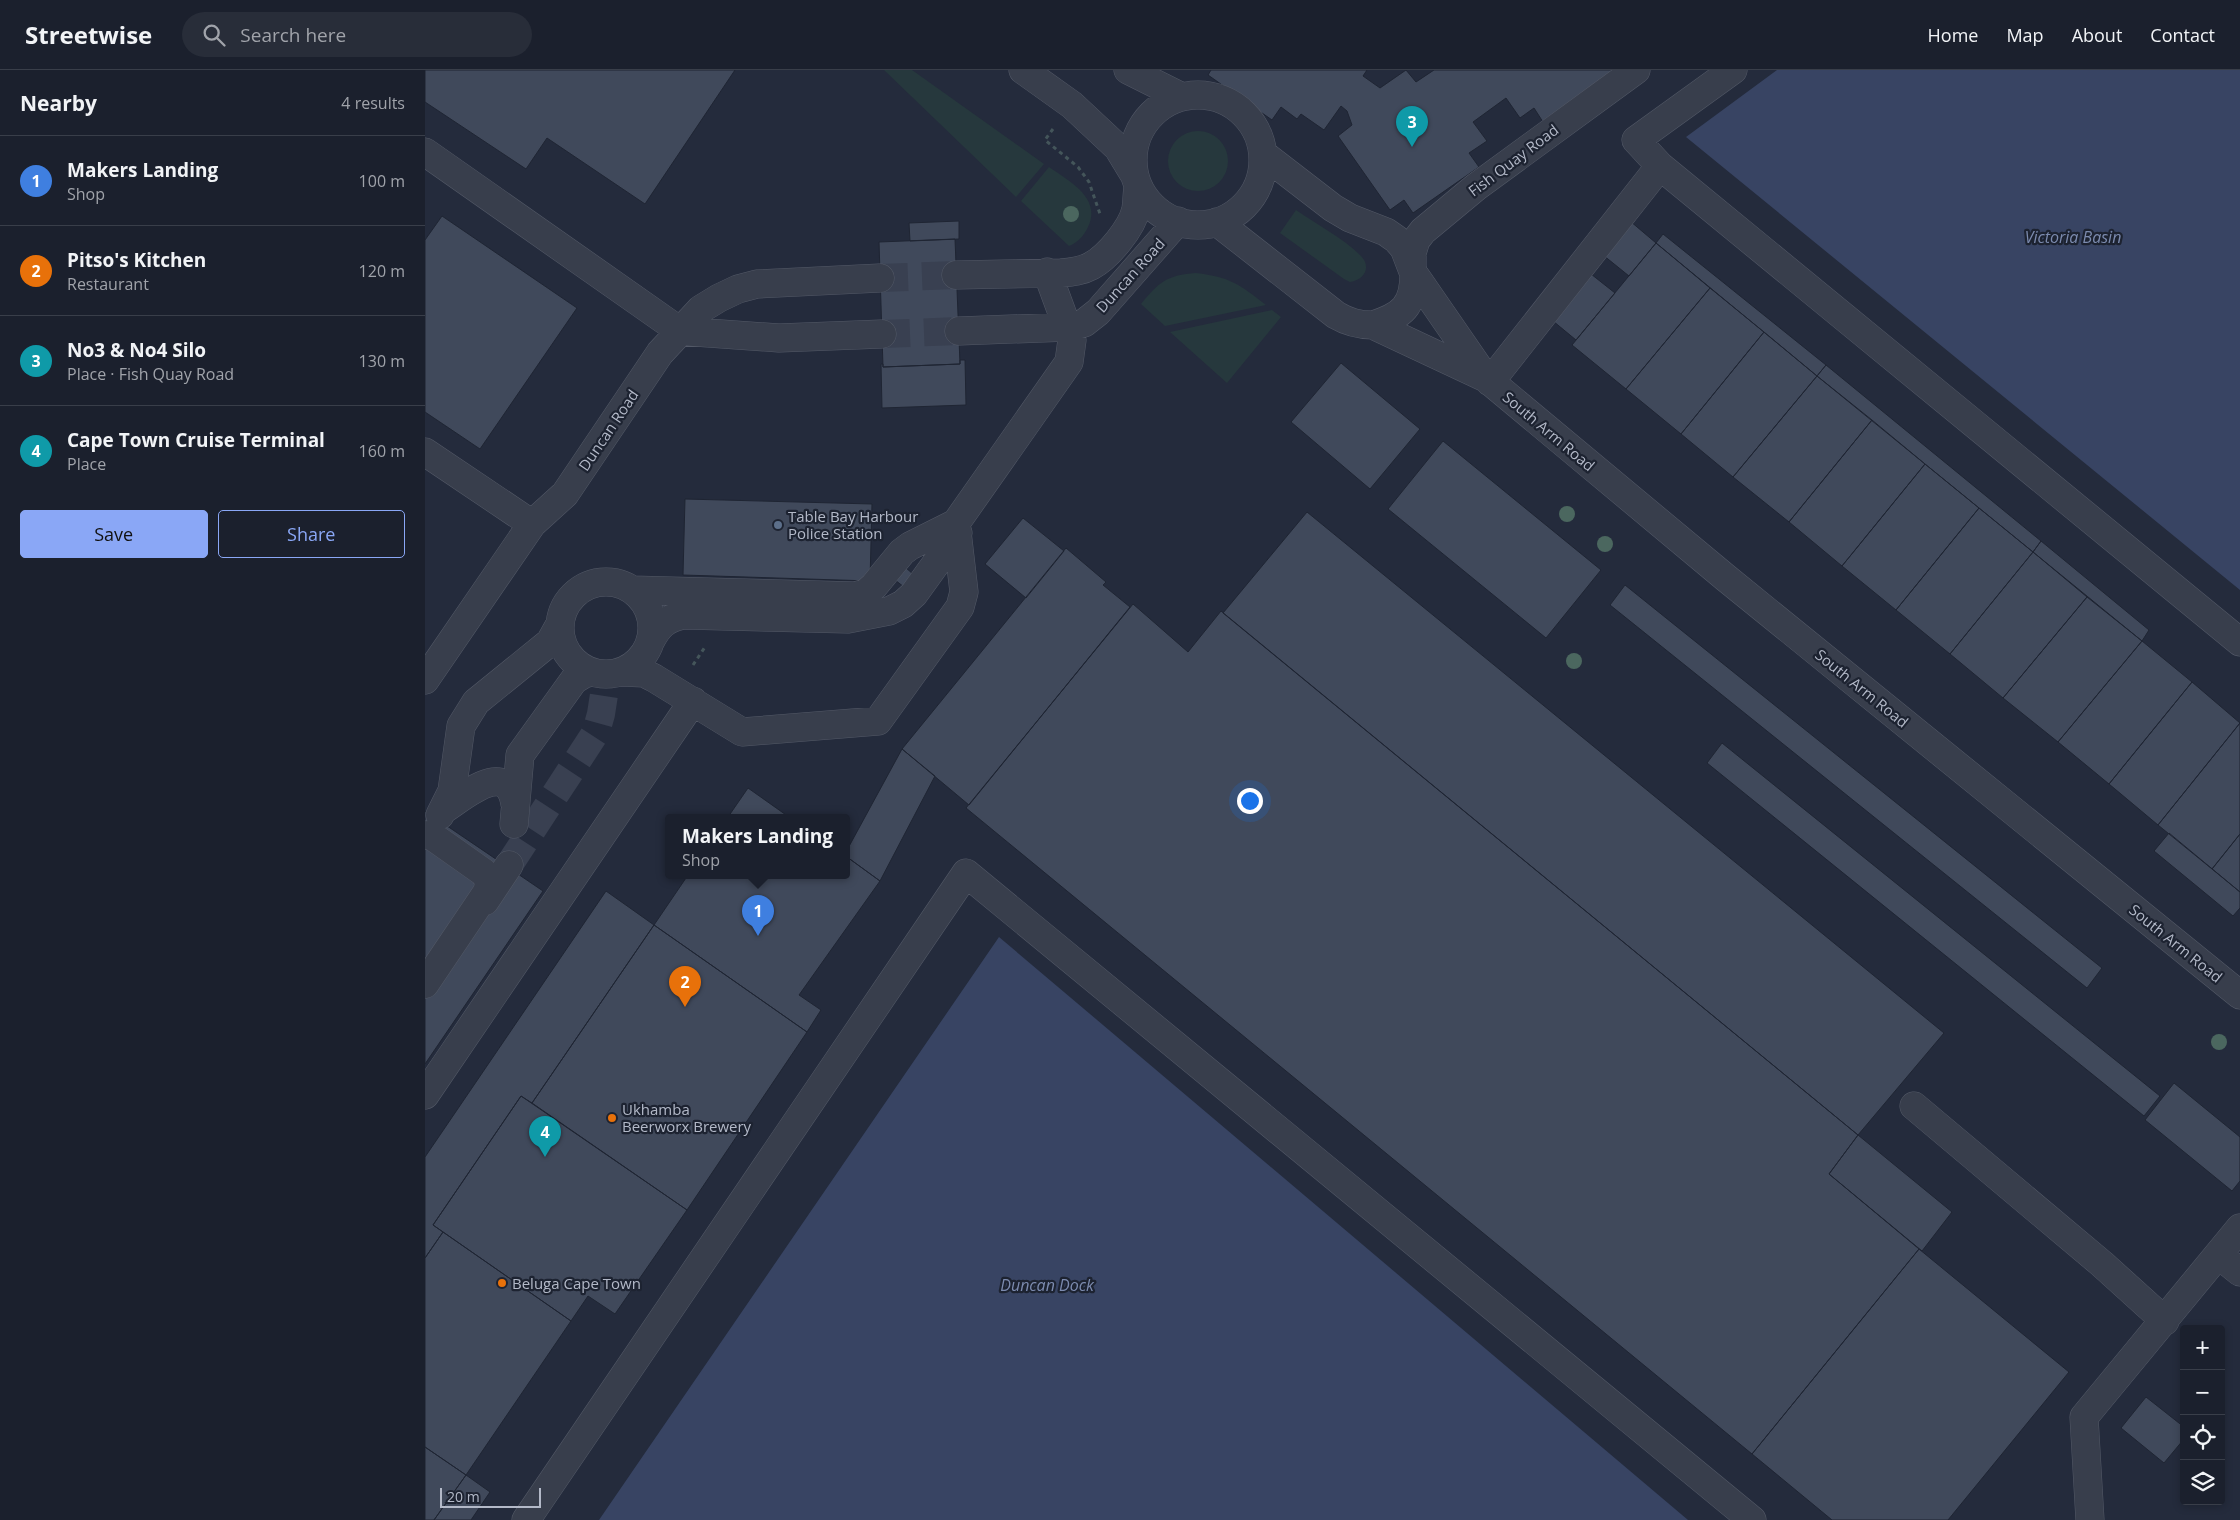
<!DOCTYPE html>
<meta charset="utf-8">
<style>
body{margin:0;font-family:"Open Sans",sans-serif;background:#282d39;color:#f1f3f6}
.controls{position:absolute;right:15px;bottom:15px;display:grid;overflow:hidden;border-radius:5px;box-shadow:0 2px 8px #0003}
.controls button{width:45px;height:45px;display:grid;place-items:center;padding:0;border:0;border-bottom:1px solid #393e49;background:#1b202d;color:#f1f3f6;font:25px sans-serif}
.scale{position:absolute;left:15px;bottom:12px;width:101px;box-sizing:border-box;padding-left:5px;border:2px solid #b3b9c8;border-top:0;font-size:14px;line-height:18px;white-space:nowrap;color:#b3b9c8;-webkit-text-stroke:4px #1d2331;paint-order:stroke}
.you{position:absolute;left:824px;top:730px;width:18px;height:18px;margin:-12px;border:4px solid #fff;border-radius:50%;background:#1a73e8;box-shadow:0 0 0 8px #1a73e833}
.badge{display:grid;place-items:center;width:32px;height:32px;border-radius:50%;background:#8aa7f6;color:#fff;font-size:16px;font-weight:700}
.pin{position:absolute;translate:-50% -41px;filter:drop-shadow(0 1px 2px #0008)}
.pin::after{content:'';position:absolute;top:26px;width:18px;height:15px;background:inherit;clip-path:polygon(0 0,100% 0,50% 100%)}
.popup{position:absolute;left:240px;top:744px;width:185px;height:65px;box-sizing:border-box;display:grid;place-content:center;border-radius:5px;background:#1b202d;filter:drop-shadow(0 1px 4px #0005);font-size:16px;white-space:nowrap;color:#a0a3aa}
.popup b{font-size:19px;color:#f1f3f6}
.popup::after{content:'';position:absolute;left:50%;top:100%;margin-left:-10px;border:10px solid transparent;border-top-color:#1b202d}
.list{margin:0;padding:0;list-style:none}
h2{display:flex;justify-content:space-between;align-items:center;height:65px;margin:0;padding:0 20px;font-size:21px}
h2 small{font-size:16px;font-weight:400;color:#a0a3aa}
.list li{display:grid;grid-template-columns:32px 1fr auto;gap:15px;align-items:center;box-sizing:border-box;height:90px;padding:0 20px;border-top:1px solid #393e49}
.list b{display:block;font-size:19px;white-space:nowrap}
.list p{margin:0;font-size:16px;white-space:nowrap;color:#a0a3aa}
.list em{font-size:16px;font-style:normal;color:#a0a3aa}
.actions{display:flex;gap:10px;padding:15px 20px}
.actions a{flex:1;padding:11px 0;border:1px solid #8aa7f6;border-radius:5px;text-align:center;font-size:18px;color:#8aa7f6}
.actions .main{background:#8aa7f6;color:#111}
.icon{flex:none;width:28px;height:28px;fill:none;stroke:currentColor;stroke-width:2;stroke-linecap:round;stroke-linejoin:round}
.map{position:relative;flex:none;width:1815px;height:1450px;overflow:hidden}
header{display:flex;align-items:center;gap:30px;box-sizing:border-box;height:70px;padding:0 25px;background:#1b202d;border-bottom:1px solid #393e49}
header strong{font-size:24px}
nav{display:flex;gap:28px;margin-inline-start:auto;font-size:18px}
.search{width:350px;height:45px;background:#282d39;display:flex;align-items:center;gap:12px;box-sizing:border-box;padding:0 18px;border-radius:28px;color:#a0a3aa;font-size:19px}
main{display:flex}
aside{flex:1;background:#1b202d}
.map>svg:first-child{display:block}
.green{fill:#26383d}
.water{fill:#384463}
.building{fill:#40495b;stroke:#1f2533}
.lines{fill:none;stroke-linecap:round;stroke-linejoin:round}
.minor-tunnel{stroke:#394051;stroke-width:28;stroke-dasharray:28 14;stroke-linecap:butt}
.minor-casing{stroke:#535967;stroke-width:29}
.path{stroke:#44555a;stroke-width:3;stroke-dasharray:4 4;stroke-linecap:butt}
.minor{stroke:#383e4c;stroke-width:28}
.tree{fill:#4b675f}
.service-dot{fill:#5c6f8a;stroke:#1d2331;stroke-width:2}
.food-dot{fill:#e8710a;stroke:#1d2331;stroke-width:2}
.labels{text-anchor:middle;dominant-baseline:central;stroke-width:4.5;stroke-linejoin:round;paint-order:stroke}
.street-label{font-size:15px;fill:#b3b9c8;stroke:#1d2331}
.poi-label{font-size:15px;fill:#b3b9c8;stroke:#1d2331;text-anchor:start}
.water-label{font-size:16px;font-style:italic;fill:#7c8baf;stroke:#1d2331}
</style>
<header>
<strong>Streetwise</strong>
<div class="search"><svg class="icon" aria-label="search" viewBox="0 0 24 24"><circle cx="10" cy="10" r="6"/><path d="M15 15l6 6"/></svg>Search here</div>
<nav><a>Home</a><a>Map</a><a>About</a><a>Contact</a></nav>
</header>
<main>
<aside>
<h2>Nearby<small>4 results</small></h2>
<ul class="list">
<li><span class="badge" style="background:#3f7fe0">1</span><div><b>Makers Landing</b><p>Shop</p></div><em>100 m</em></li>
<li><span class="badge" style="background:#e8710a">2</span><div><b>Pitso's Kitchen</b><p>Restaurant</p></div><em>120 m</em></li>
<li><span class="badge" style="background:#0f9aa8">3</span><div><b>No3 &amp; No4 Silo</b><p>Place · Fish Quay Road</p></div><em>130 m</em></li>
<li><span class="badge" style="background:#0f9aa8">4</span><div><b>Cape Town Cruise Terminal</b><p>Place</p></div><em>160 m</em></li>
</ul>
<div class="actions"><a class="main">Save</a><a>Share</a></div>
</aside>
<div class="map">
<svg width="1815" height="1450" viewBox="0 0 1815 1450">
<rect width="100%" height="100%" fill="#242b3c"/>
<path class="green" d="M459,0H487L619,94L591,127Z
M743 91a30 30 0 1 1 60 0a30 30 0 1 1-60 0Z
M624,97C644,111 677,128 663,157C659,166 652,173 644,176L596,131Z
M871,140C891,154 918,168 935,185C947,196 940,210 925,212L919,209L855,163Z
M771,203C805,207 814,214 841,235L740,256L716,234C734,212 742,205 771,203Z
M847,240L856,247L802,313L745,262Z"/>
<path class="water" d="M1352,0H1815V520L1261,67Z
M574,867L1263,1450H174Z"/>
<path class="building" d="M0,0H310L220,134L122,68L101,99L0,32Z
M786,0H942L938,6L955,18L981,0L991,12L1009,0H1191L1118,52L1109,38L1095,48L1081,28L1048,52L1062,71L1044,83L1054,97L988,143L979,130L965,140L913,66L927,55L922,41L916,36L899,60L876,44L872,49L856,37L847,50L783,5Z
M17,146L152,238L55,379L0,342V170Z
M534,151V169L485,171L484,153Z
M1205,151L1231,173L1204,206L1178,185Z
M1238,164L1401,295L1392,306L1231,173Z
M530,169L535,294L458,297L454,172Z
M1231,173L1285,218L1201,319L1147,275Z
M1166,204L1190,223L1151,270L1128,251Z
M1285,218L1339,262L1256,364L1201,319Z
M1339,262L1392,306L1308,407L1256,364Z
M535,290H540L541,335L457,338L456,294H458V297L535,294Z
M916,293L995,359L945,419L866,352Z
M1401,295L1616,471L1608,482L1392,306Z
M1392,306L1447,350L1364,452L1308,407Z
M1447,350L1500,394L1417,496L1364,452Z
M1018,371L1176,500L1121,568L963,439Z
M1500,394L1554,438L1471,540L1417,496Z
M260,429L447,434L445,511L258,505Z
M1554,438L1608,482L1525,584L1471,540Z
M882,442L1519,963L1433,1065L798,543Z
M598,448L639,481L601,528L560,494Z
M1616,471L1724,560L1717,571L1608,482Z
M641,478L681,512L678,515L705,537L544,735L477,679Z
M1608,482L1662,527L1578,628L1525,584Z
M480,497L489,505L479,517L470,510Z
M1200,515L1677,898L1662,918L1185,535Z
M1662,527L1717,571L1633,672L1578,628Z
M708,534L763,582L796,541L1433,1065L1404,1104L1494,1179L1327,1384L541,738Z
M1717,571L1767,612L1684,714L1633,672Z
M1767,612L1815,653L1733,755L1684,714Z
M1815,653V764L1787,799L1733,755Z
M1297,673L1735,1026L1719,1046L1282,693Z
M477,679L510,706L455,811L422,787V780Z
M323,718L364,747H303Z
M0,741L118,821L0,994Z
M1744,763L1815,822V838L1808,846L1729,781Z
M1815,764V822L1787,799Z
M422,787L455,811L374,925L396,940L382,962L229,855L263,805H422Z
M181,821L229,855L107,1033L96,1026L8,1155L18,1162L0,1188V1087Z
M229,855L382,962L262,1140L107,1033Z
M1749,1013L1815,1067V1111L1807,1121L1720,1050Z
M96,1026L262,1140L190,1244L163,1226L146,1251L8,1155Z
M1433,1065L1527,1142L1497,1181L1404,1104Z
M18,1162L146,1251L41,1405L0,1377V1188Z
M1494,1179L1644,1302L1523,1450H1407L1327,1384Z
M1721,1327L1759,1357V1369L1739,1393L1696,1358Z
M0,1377L41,1405L9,1450H0Z
M41,1405L65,1422L46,1450H9Z"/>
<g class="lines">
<path class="minor-tunnel" d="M455,208L531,205
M457,264L534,261
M84,795L171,662L176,644L182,605"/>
<defs>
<path id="minor" d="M598,0L647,35L693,78L710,106
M703,0L757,27
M1308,0L1211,70L1235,96L1815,572
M708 90a65 65 0 1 1 130 0a65 65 0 1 1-130 0Z
M0,82L255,261
M838,84L908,138L925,148L961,162L971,169L979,178L989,204L1060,307
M792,152L911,245C923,252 933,255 948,255L1061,308L1301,508L1815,925
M987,196V183L991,170L998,161L1051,117L1211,0
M531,205L636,203C647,202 657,201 666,196C683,187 707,158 711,139C712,132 712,124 713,116
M948,255C977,246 989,236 989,204
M255,261L354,268L457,264
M534,261L644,257L659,253L673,242L753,151
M1065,312L1235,96
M0,382L107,454
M135 558a46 46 0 1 1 92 0a46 46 0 1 1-92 0Z
M207,520L430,526L441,523L449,516L477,482L485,476L531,453L644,292L647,270L622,202
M225,572C233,556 241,548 259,545L423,549L464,541L478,534L489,524L533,463
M197,602L219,603L229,608L317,662L453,651L535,537L539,522L531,453
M0,610L107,454L140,424L235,283L276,239L294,228L313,219L332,214L455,208
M18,740C39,727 82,687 90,734
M15,745L27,721L36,656L51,632L125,572L135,554
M89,754L95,685L149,610L159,604L167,602
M0,765L7,766L58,802L65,811L62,822L0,914
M60,831L84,795
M0,1025L268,631
M1489,1036L1677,1194L1740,1251
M1794,1185L1815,1202
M101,1450L541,803L1327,1450
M1665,1450L1659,1347L1815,1158"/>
</defs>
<use href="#minor" class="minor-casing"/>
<path class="path" d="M628,59L620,70L653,97L664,112L675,144
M268,595L280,577"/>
<use href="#minor" class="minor"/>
</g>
<g class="tree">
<circle cx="646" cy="144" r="8"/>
<circle cx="1142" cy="444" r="8"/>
<circle cx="1180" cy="474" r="8"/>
<circle cx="1149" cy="591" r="8"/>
<circle cx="1794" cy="972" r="8"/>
</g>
<circle class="service-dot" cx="353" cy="455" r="5"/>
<g class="food-dot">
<circle cx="187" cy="1048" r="5"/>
<circle cx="77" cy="1213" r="5"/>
</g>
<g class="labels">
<g class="street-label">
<text transform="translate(1088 90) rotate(-37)">Fish Quay Road</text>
<text transform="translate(705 205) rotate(-48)">Duncan Road</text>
<text transform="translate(183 360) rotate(-56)">Duncan Road</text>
<text transform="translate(1124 361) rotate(40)">South Arm Road</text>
<text transform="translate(1437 618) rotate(39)">South Arm Road</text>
<text transform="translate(1751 873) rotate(39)">South Arm Road</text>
</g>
<g class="poi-label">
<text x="363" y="446">Table Bay Harbour<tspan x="363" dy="17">Police Station</tspan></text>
<text x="197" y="1039">Ukhamba<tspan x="197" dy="17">Beerworx Brewery</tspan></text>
<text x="87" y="1213">Beluga Cape Town</text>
</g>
<g class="water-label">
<text x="1648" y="167">Victoria Basin</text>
<text x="622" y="1215">Duncan Dock</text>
</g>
</g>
</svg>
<div class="controls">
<button>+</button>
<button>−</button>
<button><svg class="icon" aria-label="locate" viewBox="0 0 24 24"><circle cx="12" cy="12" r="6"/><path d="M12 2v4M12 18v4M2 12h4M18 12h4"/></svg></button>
<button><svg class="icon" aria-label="layers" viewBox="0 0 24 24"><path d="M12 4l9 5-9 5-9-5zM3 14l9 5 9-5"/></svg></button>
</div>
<div class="scale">20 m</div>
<div class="you"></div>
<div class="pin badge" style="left:333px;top:866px;background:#3f7fe0">1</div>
<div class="popup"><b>Makers Landing</b>Shop</div>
<div class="pin badge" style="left:260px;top:937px;background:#e8710a">2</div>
<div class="pin badge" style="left:987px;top:77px;background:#0f9aa8">3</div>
<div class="pin badge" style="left:120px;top:1087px;background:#0f9aa8">4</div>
</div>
</main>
